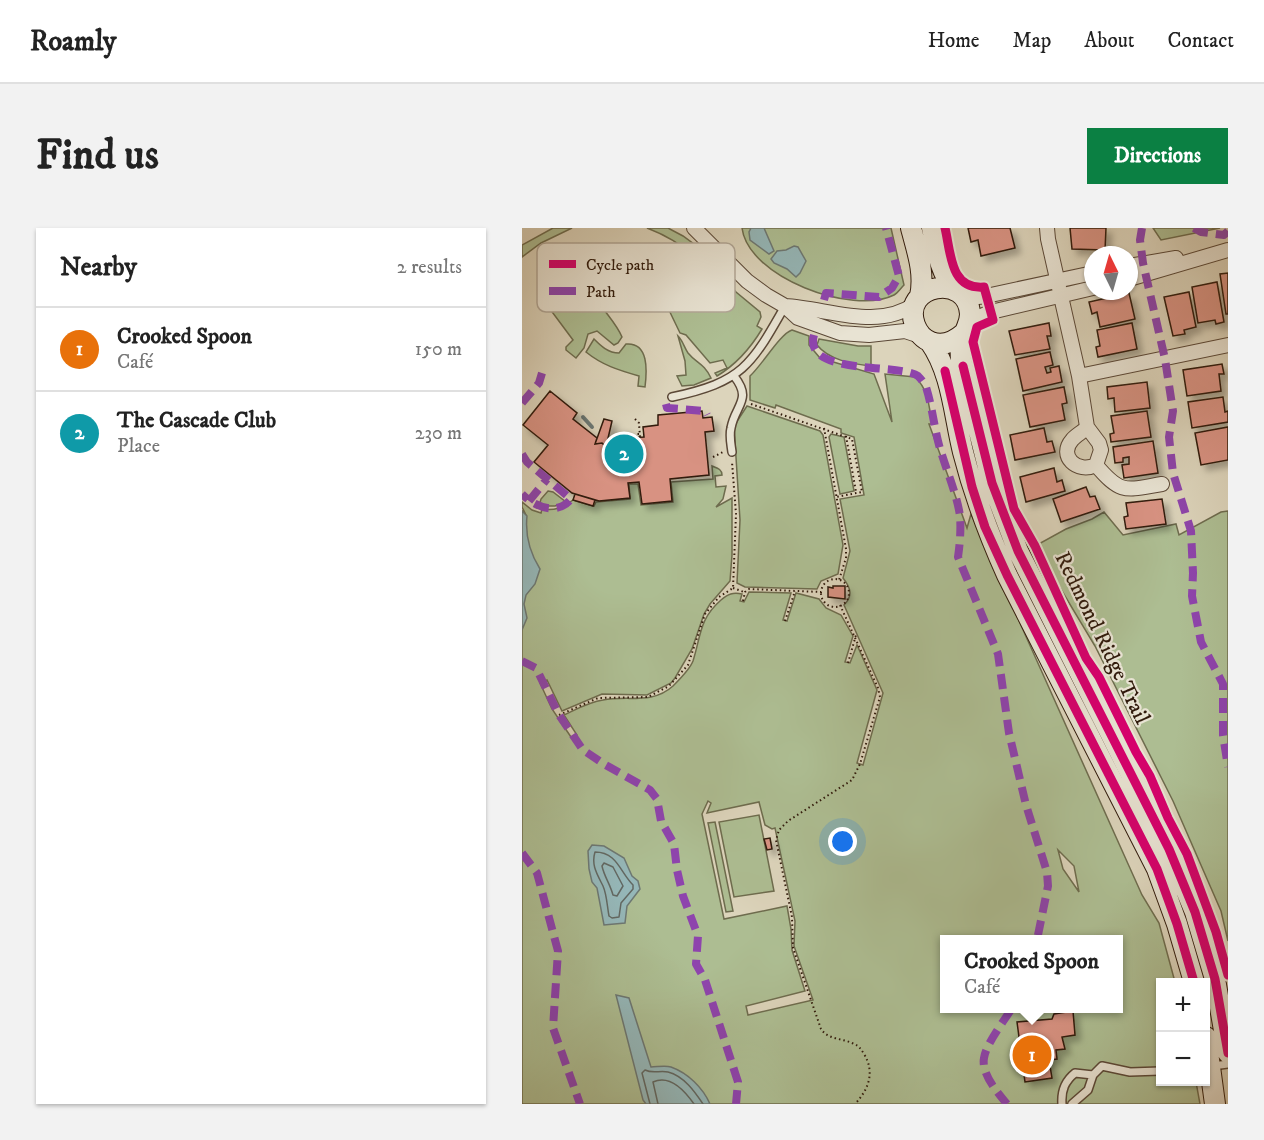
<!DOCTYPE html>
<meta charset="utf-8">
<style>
body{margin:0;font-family:"IM FELL DW Pica",serif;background:#f2f2f2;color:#222}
.controls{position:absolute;right:18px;bottom:18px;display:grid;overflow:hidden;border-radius:0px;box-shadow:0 2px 4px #0004}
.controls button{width:54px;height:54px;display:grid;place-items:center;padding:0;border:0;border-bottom:2px solid #e0e0e0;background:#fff;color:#222;font:30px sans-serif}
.compass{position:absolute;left:562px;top:18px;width:54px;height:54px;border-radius:50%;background:#fff;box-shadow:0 2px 4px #0004;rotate:355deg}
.you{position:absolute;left:321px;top:614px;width:21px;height:21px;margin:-15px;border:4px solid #fff;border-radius:50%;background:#1a73e8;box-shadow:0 0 0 9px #1a73e833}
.badge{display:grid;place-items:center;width:39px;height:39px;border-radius:50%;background:#0b8043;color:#fff;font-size:20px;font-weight:700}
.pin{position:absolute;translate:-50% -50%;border:3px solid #fff;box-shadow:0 2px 6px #0006}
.popup{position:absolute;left:418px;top:707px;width:183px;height:78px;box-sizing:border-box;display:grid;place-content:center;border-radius:0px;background:#fff;filter:drop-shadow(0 2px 4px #0005);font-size:20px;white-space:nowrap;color:#767676}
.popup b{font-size:22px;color:#222}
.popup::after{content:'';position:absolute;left:50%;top:100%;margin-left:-12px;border:12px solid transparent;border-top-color:#fff}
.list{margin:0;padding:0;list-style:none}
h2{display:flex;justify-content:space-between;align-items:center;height:78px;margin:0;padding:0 24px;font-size:26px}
h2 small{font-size:20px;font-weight:400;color:#767676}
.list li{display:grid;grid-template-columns:39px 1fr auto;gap:18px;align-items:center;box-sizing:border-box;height:84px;padding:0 24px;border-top:2px solid #e0e0e0}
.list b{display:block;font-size:22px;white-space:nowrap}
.list p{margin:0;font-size:20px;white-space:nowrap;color:#767676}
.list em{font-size:20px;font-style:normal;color:#767676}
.map{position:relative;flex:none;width:706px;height:876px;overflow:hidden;border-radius:0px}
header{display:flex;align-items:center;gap:36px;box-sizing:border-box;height:84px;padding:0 30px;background:#fff;border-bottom:2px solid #e0e0e0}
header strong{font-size:28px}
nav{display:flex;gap:33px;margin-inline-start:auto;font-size:21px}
.intro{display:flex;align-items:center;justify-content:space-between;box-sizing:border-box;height:144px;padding:0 36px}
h1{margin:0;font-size:42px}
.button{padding:15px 27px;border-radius:0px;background:#0b8043;color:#fff;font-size:21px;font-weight:700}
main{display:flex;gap:36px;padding:0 36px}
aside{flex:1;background:#fff;border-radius:0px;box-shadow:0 2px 4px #0004}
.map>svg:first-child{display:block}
.green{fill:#adbd92;stroke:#6e6c4e;stroke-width:1.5;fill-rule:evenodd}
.water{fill:#95b7b8;stroke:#6d7873;stroke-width:1.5}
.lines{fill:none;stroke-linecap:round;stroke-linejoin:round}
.shore{stroke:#626862;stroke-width:1.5}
.stream{stroke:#6d7873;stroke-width:4}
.building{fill:#d89282;stroke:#301a0b;stroke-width:1.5;filter:url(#shadow)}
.lane-casing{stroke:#5b4837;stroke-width:10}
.street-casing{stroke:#5b4837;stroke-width:16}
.secondary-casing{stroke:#301a0b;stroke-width:22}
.path{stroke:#301a0b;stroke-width:2;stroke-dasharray:1.5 3;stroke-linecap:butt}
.lane{stroke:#e8e3d3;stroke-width:7}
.street{stroke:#e8e3d3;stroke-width:14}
.secondary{stroke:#e8e3d3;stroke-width:20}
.quiet{stroke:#8e44ad;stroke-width:8;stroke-dasharray:15 8;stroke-linecap:butt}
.cycleway-casing{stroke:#e8e3d3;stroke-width:13}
.cycleway{stroke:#d6006c;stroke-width:9}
.labels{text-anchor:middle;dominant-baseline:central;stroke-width:4.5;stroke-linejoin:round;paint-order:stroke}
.street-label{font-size:22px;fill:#301a0b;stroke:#e8e3d3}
.key{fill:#e8e3d3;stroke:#b1a797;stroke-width:1.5}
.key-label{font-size:16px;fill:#301a0b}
</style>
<header>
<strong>Roamly</strong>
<nav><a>Home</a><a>Map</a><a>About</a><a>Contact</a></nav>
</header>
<div class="intro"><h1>Find us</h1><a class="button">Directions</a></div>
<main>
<aside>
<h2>Nearby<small>2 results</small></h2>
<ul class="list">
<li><span class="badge" style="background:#e8710a">1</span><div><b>Crooked Spoon</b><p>Café</p></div><em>150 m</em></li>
<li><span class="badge" style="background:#0f9aa8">2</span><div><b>The Cascade Club</b><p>Place</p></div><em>230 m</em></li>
</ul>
</aside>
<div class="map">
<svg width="706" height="876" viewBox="0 0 706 876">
<defs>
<filter id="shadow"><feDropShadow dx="5.5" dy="5.5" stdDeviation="3" flood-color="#0004"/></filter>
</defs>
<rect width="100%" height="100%" fill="#dcd4bb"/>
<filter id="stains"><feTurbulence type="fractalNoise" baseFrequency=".00333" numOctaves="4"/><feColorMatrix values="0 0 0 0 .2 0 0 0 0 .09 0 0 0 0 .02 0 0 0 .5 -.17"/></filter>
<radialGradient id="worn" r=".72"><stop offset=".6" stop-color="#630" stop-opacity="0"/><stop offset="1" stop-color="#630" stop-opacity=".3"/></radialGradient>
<path class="green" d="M31,0H50L19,15L0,29V17Z
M125,0H146L161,8L176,19L214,64L238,84L239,89L235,98L240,101C228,121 215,136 195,148L193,145L205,140L201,132L188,135L164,107L158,105L145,78L186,43C170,23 149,9 125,0Z
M220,0H369L382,57C379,60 376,65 372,67C330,88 226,49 220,0Z
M631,0H698L639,12Z
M59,21L69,23L72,26L73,35L53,40L40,46L31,47L53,35L50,28L51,25Z
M96,28C122,32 140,44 156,63L143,75C123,62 108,49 96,28Z
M54,43C55,43 57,43 58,44C67,50 71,64 76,73C84,86 94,95 100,109L96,115L92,117L75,103L66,106L62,120L54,130L44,122V119L51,112L16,65L36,51H41Z
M270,102L287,108V117L298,130L352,146L370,194L363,146L393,149C407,162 407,179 410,196H407L445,300L449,286L620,667L637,695L653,754H638V854H674L678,876H0V283L3,285L0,279V274L10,282L19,285L20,281C33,283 40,280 51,272L72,278L74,274L108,271L107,256H116L119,277L151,274L149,254L191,251L190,238C195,240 200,241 200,247L193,248L194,259L204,258L201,271L194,279L210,270V327L208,353L188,376L182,386L170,421L153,450L149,455L125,467L80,466L40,483L25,452L18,455L30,481L49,509L55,507L42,487C55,481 67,474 81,472C105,467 130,477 151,458C157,452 168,441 171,433C179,408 177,391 199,372C206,366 211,364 220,366L218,373L222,374L227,364L269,365L261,392L265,393L274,365L297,371L304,380L319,387L331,408L323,434L328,435L335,417L355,462L335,535L341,537L361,465L322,377C331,368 329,360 321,350L328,323L318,271L342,267L332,209L319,205V201L254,177L253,180L228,172V148C241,136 258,106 270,102ZM186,573L189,575L185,585L237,574L243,597L250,601L253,600L273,693L272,718L291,772L226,787L224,778L283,763L270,722L269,701L265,678L202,691L180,586ZM536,622L552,638L557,664L541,641ZM423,712H597V780H423Z
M156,108C161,113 162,119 166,125C174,135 182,135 189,150L172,157L160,158L155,148L164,147L163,133Z
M72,111C79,118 86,125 97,125L104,116C127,114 125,143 123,159L116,158L117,148C96,142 80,137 64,124Z
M297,111L336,118H349V138C330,136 307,132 295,117Z
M225,178L298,203L301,207L321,317L316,346L299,353L295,361L223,359L215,355L218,292L212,198Z
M309,206L322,209L332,263L318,266L307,209Z
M26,263L31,264L44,274L33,278H17L19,271Z
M706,283V713L699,683L651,573L573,418L513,318L544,301L570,291L582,284L601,307L654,296L657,307L699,284Z
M237,587L252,663L212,669L197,594Z
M193,594L211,683L204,684L186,595Z"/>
<path class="water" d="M229,0H242L252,23L247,26L228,12L227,4Z
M272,18L276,19L284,33L278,45L274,49L265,41L252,35L249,31L255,23L264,22Z
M0,283L5,288C3,307 8,325 18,341L13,356L4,367L2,376L5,390L0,402Z
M70,617L82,618L102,630L110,648L116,653L118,661L105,678L103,695L82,697L75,660L70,654L67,641L66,623Z
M94,767L107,770L129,839C135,839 143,837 149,839C166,845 181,860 188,876H124L121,872Z"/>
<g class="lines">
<path class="shore" d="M73,624C95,624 98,644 111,657V661L99,675L97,689L90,690L87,688C85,678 85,667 81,658C75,646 69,637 73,624Z
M82,635L91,639L101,658L95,668L91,667C88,656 82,648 80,638Z
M128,876L120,845L123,842C131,846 138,842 146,844C162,848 173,864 181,876
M136,876L131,854C148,846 163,863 172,876"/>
<path class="stream" d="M61,189L70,199"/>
</g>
<path class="building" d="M446,0H488L493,20L459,28L456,12L449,14Z
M548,0H584L583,22L550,21Z
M706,45V86H704L698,46Z
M695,54L702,94L694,96L693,92L676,95L670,59Z
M667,64L674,99L662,102L663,106L651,108L642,69Z
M607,65L613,91L578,99L575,84L570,86L567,74Z
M527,95L529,108H525L528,121L493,127L487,103Z
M610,95L615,121L576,129L574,119L578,118L575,102Z
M528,124L531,137L523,139L525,145L529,144L528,140L537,138L540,154L501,163L494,131Z
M700,136L702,146H697L699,163L665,168L661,142Z
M625,154L628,180L593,184L592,170L586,171L585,159Z
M542,159L545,175L540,176L543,192L508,199L501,167Z
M28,163L55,185L51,191L75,210L73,216L80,215L84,219L85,216L99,215L98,210L122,209L121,199L136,197V187L180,183L181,190L190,189L192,203L183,204L187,247L148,251L150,273L120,276L117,254L106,255L108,270L77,273L50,265L12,234L26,217L1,197Z
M701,169L703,184L706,183V194L670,200L666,174Z
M625,183L629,209L589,214L588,206L592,205L589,188Z
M82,191L90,193L84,219L80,215L73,216Z
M706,199V232L679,237L673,205Z
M522,200L525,214L530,213L533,224L493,232L488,207Z
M631,213L636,245L602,250L600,237L607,236V229L601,230V234L593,235L591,219Z
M532,240L535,254L540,252L543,263L504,274L498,249Z
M564,259L568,269L573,268L578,281L539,294L531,271Z
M53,266L73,272L71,278L51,272Z
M640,271L644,296L604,301L602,289L606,288L604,275Z
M311,358H323V371L306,369V359L311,360Z
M248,610L250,621L245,622L242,611Z
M551,783L553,807L540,809L543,821L534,822L535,831L527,832L530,850L503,854L495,794L530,791L532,786Z"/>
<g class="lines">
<defs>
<path id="lane" d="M150,169C220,154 229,138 263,78
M210,224C209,216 207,208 209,200C213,177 231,172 212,148
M691,838L706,836
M540,876C539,862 543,853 553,845L571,847
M550,876L566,862L571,847L580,838L608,844L638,843"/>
<path id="street" d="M172,0L225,53L244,67L263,78L276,90L318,105L347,107L383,103L401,109
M525,0L526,11L557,148L565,199L577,215L579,222L574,237C555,246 536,228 550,212C554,207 561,204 565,199
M607,38L654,30
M607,51L706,22
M440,68L448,70L464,68L571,45
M263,78C305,80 355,103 393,76
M447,96L459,88L469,84L571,60
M557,148L706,117
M574,237C599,267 604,262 640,256"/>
<path id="secondary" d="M389,0C395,23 403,45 398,68
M410,0C415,23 418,44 433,62
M442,105C433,113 422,119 409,114C401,111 396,105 393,97C378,56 446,44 448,86C448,94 445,98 443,104C439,113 438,122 439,132L470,255L496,323L647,621L673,684L693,751L706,825
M408,114C430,145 432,188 441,224C452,267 467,307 485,347L635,641L655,696L672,754
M684,809L693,876"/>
</defs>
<use href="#lane" class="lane-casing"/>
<use href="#street" class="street-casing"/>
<use href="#secondary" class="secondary-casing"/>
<path class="path" d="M229,176L330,211L340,264L314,269
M113,191L117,195L118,209
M302,200L324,321V330L317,352
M324,208L334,264
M114,209V206H118
M191,229L201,224
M299 365a14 14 0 1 1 28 0a14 14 0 1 1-28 0Z
M211,360L222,364
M221,373L223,364L227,361L299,364
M318,377L356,460L358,469L338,536L330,552L266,593L257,602L254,612L270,689L271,720L299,801C306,812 321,810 332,816C337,818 339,821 342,826C353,844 347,861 333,876
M263,393L273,363
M326,435L334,407
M37,487L76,470L126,469L147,458L166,437L183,386L197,369L211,360L214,286L210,234"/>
<use href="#lane" class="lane"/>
<use href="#street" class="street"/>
<use href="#secondary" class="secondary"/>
<path class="quiet" d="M620,0L618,12L621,35L643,131L651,183L647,209L651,245L669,303L671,345L670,368L679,414L701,456V507L706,539
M672,0L679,4L702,7L706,3
M302,72L304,65L357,69L370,60L377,48L364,0
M292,107C280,148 379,135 396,148C399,151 402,155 404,159C410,178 412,198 417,217C423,239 435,266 438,288C439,301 438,315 436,329L476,426L487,505L504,577L525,644L526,658L515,712
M0,175L17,155L20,145
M144,176L145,180L183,183L185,187
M0,226L5,234L49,271C35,288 13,279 0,266
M7,273L25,251
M0,433L14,440L37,487L61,522L82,536L128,562L135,571L139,593L152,616L155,642L161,668L176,708L174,736L183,752L216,854L214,876
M0,625L15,645L36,723L31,800L58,876
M485,876C476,865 459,846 462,830C464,816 482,793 490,780"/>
<defs>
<path id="cycleway" d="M423,0C429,25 428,62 462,59L471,92L455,99L451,114L492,281L513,318L564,430L577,449L614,524L628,548L646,590L665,626L694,704L706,747
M441,138L470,255L496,323L647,621L673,684L693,751L706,825
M423,143L450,259L463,299L485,347L635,641L655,696L672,754"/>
</defs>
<use href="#cycleway" class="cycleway-casing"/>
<use href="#cycleway" class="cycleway"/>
</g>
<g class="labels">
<g class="street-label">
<text transform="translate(580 410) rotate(64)">Redmond Ridge Trail</text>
</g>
</g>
<rect x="15" y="15" width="198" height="69" rx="9" class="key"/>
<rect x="27" y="32" width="27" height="8" fill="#d6006c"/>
<rect x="27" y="59" width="27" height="8" fill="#8e44ad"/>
<g class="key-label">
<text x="64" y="42">Cycle path</text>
<text x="64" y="69">Path</text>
</g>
<rect width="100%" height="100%" filter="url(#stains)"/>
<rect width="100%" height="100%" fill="url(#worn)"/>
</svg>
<div class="controls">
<button>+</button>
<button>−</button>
</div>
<svg class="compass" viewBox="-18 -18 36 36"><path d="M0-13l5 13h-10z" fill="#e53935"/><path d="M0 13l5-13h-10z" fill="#767676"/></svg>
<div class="you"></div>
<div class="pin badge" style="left:510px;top:827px;background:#e8710a">1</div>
<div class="popup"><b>Crooked Spoon</b>Café</div>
<div class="pin badge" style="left:102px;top:226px;background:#0f9aa8">2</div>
</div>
</main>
